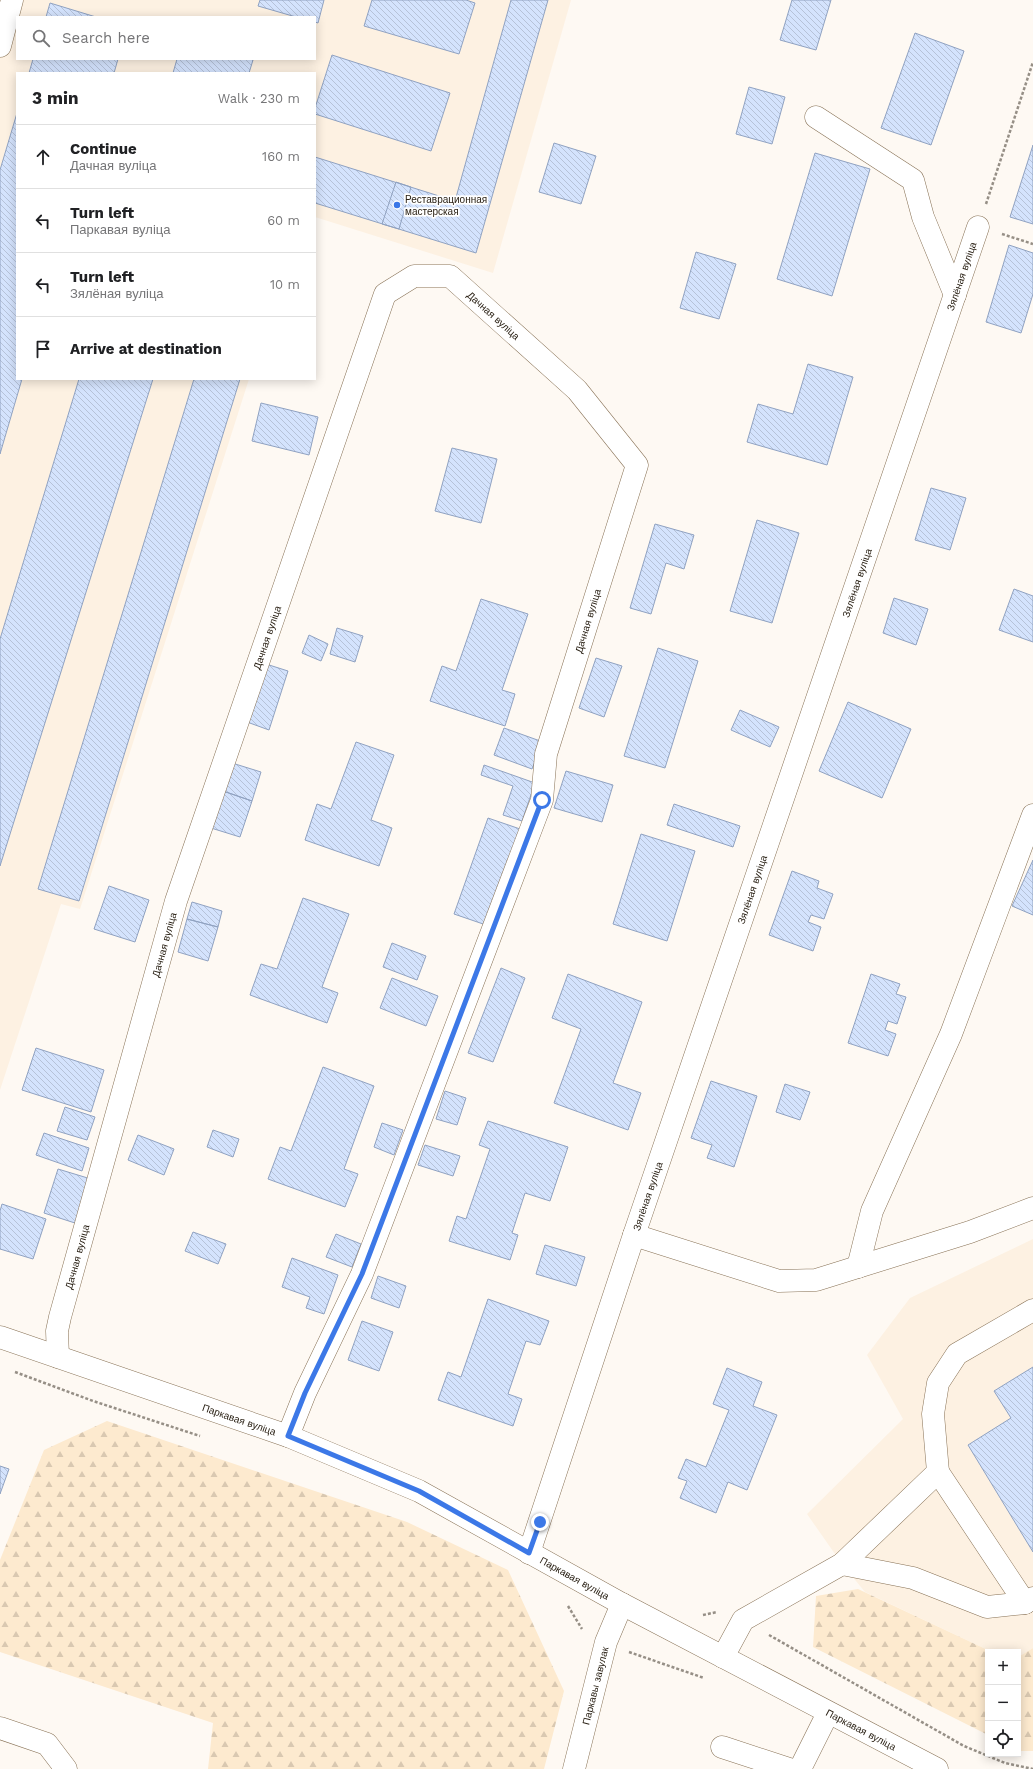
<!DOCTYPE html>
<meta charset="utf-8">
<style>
body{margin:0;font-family:"Work Sans",sans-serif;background:#f6f6f6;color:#202124}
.controls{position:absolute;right:12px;bottom:12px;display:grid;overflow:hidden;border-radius:0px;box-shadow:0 2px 10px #0003}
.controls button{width:36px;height:36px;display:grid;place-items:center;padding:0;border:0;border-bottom:1px solid #e0e0e0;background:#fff;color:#202124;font:20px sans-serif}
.stop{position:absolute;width:12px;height:12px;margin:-9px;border:3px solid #3c78e7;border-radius:50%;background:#fff}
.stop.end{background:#3c78e7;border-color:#fff;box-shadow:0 1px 4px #0008}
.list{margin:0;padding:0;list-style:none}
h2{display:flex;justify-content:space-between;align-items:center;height:52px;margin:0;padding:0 16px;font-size:17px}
h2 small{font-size:13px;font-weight:400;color:#757577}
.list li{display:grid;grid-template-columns:26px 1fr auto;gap:12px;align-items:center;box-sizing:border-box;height:64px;padding:0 16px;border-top:1px solid #e0e0e0}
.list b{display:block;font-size:15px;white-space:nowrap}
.list p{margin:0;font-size:13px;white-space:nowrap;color:#757577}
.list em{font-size:13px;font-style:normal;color:#757577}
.icon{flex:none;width:22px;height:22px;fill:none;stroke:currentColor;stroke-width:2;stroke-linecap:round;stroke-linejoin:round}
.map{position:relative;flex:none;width:1033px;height:1769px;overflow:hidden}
.search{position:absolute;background:#fff;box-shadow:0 2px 10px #0003;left:16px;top:16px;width:300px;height:44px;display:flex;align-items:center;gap:10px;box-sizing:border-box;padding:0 14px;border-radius:0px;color:#757577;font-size:15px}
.panel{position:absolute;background:#fff;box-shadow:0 2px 10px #0003;left:16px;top:72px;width:300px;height:308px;border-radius:0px}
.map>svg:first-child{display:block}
.built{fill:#fdf1e2;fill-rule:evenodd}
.forest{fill:url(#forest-firs)}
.building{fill:url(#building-back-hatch);stroke:#90a2c1}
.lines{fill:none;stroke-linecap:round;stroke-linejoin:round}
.minor-casing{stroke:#887256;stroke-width:23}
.path{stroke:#968f86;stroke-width:2.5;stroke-dasharray:3 2;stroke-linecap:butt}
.minor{stroke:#fff;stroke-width:22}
.route{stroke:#3c78e7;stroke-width:5}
.poi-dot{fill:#3c78e7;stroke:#fff;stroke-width:1.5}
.labels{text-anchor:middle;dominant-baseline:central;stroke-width:3.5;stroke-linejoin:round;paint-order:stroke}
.poi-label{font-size:10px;fill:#2a2115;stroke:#fff;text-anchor:start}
.street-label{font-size:10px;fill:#2a2115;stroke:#fff}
</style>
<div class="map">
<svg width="1033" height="1769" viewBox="0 0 1033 1769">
<defs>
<pattern id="forest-firs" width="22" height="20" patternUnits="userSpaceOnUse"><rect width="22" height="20" fill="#fdeacf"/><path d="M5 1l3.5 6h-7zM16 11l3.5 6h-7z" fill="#d9c8b1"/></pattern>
<pattern id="building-back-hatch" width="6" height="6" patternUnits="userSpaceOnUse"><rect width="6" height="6" fill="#d4e3fd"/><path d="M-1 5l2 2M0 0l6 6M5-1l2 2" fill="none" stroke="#b6c2d8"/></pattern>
</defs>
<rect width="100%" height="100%" fill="#fef9f3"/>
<path class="built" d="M0,0H571L493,273L315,217V73H17V379H249L80,909L61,904L0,1090ZM17,17H315V59H17Z
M1033,1239V1648L1018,1657V1652H992L865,1592L842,1564L807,1514L903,1419L867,1355L910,1298Z"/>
<path class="forest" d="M107,1421L407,1522L508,1570L564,1691L544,1769H208L213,1723L0,1652V1560L44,1450Z
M858,1589L992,1652H988V1735L813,1647L816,1596Z
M1033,1648V1751H1018V1657Z"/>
<path class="building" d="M260,0H324L318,23L315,22V17H296L258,6Z
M372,0H466L475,3L459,54L364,26Z
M511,0H548L476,253L315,203V157L455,201Z
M792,0H831L816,50L780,40Z
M50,3L96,17H46Z
M915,33L964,51L931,145L881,128Z
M332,55L450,93L431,151L315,114V108Z
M33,59H118L114,73H29Z
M177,59H251L253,60L249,73H173Z
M749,87L785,97L772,144L736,134Z
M17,113V379H22L0,454V170Z
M554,143L596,156L581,204L539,192Z
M1033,145V224L1010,217Z
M815,153L870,169L832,296L777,279Z
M396,182L411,187L399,229L382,224Z
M1009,245L1033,253V294L1021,333L986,322Z
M696,252L736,264L719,319L680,308Z
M808,364L853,377L827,465L747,442L758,404L793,414Z
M79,379H153L0,866V639Z
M194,379H240L79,901L38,889Z
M261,403L318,417L309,455L252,441Z
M452,448L497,459L481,523L435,511Z
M931,488L966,498L950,550L915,540Z
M757,520L799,533L772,623L730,611Z
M655,524L694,535L684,569L666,563L651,614L630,608Z
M1014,589L1033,596V642L999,630Z
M894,598L928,609L916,645L883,633Z
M481,599L528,614L502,690L515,694L505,726L430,701L442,666L456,671Z
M337,628L363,636L355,662L330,654Z
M309,635L328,644L321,661L302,653Z
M658,648L698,661L665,768L624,756Z
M596,658L622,666L604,717L579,708Z
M266,664L288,671L269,730L247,722Z
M848,702L911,729L882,798L819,771Z
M740,710L779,727L770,747L731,730Z
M504,728L543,742L532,769L494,755Z
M356,742L394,755L371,820L392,828L379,866L305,840L317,804L331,809Z
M232,763L261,772L252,801L223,791Z
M484,765L535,783L522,821L503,815L513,786L481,775Z
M566,771L613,785L602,822L554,808Z
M223,791L252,801L240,837L211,828Z
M674,804L740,826L733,847L667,825Z
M488,818L523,830L489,926L454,914Z
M641,834L695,851L667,941L613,924Z
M1033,860V915L1012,906Z
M792,871L819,881L817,888L833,894L824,919L811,915L808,922L821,927L813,951L769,935Z
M109,886L149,900L135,942L94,929Z
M303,898L349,914L322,987L338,993L327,1023L250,995L261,964L277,969Z
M192,902L222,911L218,927L187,919Z
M187,919L218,927L208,961L178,952Z
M392,943L426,956L417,980L383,967Z
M501,968L525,978L493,1062L468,1053Z
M568,974L642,1002L613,1083L641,1093L628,1130L554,1103L581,1029L552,1018Z
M871,974L900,984L896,994L906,997L897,1024L888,1021L885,1030L896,1034L888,1056L848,1043Z
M392,978L438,996L426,1026L380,1008Z
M36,1048L104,1070L91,1112L22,1090Z
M323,1067L374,1086L344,1169L358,1174L345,1207L268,1179L280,1147L291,1151Z
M711,1081L757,1096L734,1167L707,1158L712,1145L691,1138Z
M785,1084L810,1092L800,1120L776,1112Z
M445,1091L466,1098L457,1125L436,1119Z
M65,1107L95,1117L87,1140L57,1131Z
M488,1121L568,1147L550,1201L525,1193L512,1233L518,1235L510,1260L449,1241L457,1216L466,1219L490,1149L479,1145Z
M382,1123L403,1130L394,1155L374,1147Z
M213,1130L239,1139L233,1157L207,1147Z
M44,1133L89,1148L82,1171L36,1155Z
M138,1135L174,1149L164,1175L128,1160Z
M425,1145L460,1156L453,1176L418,1165Z
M58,1169L91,1179L78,1224L44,1213Z
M2,1204L46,1219L33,1259L0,1249V1211Z
M193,1232L226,1244L218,1264L185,1251Z
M336,1234L361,1244L352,1267L326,1257Z
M545,1245L585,1257L576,1286L536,1274Z
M292,1258L338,1275L324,1314L306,1308L310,1297L282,1287Z
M378,1276L406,1286L399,1308L371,1298Z
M488,1299L549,1321L540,1345L526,1341L508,1394L522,1399L513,1426L438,1400L448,1372L461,1377Z
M362,1321L393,1332L379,1371L348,1360Z
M1033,1367V1552L968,1445L1011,1418L994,1391Z
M727,1368L762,1382L753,1406L777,1415L747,1490L728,1482L716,1513L680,1498L687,1481L678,1478L686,1459L706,1467L729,1410L713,1404Z
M0,1466L9,1469L0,1494Z"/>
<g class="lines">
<defs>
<g id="minor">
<path d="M0,46L12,0"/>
<path d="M816,117L913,180L923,217L955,295"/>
<path d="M634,1235L779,1281L816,1280L970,1232L1033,1208"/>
<path d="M858,1267L872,1211L951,1034L1033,815"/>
<path id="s1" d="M0,1337L288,1436L419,1491L622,1604L937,1769"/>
<path id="s2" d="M58,1357L57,1331L60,1317L176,901L385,294L414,276H450L577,390L637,465L546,754L542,800L362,1274L305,1393L288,1436"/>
<path d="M938,1472L1025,1603"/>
<path id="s3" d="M529,1553L634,1235L978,227"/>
<path d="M842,1564L913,1578L987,1607L1025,1603L1033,1598"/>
<path d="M723,1657L743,1620L842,1564L938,1472L933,1414L938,1383L957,1354L1033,1310"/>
<path d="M0,1728L47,1744L66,1769"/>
<path d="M722,1747L789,1769"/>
<path id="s4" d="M574,1769L606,1642L622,1604"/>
<path d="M800,1769L828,1713"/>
</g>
</defs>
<use href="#minor" class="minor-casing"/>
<path class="path" d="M986,204L1033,62
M1002,234L1033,244
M15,1372L93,1401L200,1436
M568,1606L582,1629
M703,1615L717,1612
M769,1635L964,1746L1005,1763L1033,1769
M629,1652L704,1678"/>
<use href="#minor" class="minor"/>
</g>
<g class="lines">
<path class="route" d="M540,1522L529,1553L419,1491L288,1436L305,1393L362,1274L542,800"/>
</g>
<circle class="poi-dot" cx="397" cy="205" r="4"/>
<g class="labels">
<g class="poi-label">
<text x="405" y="199">Реставрационная<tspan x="405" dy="12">мастерская</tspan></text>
</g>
<g class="street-label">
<text stroke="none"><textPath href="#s3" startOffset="1348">Зялёная вуліца</textPath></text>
<text stroke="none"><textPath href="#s2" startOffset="1243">Дачная вуліца</textPath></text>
<text stroke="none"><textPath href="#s3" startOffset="1024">Зялёная вуліца</textPath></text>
<text transform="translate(588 621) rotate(-73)">Дачная вуліца</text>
<text stroke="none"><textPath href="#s2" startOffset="751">Дачная вуліца</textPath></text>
<text stroke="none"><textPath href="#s3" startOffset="700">Зялёная вуліца</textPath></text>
<text stroke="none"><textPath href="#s2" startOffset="427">Дачная вуліца</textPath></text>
<text stroke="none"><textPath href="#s3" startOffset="376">Зялёная вуліца</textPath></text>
<text stroke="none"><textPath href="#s2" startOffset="103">Дачная вуліца</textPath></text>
<text stroke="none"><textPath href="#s1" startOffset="253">Паркавая вуліца</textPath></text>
<text stroke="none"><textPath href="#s1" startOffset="625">Паркавая вуліца</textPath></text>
<text stroke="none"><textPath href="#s4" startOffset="86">Паркавы завулак</textPath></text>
<text stroke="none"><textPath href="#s1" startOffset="949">Паркавая вуліца</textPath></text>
</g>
</g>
</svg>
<div class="controls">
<button>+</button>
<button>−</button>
<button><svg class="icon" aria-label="locate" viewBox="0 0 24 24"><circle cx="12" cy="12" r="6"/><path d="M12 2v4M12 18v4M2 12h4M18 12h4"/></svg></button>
</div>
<div class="stop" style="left:542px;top:800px"></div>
<div class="stop end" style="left:540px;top:1522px"></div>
<div class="search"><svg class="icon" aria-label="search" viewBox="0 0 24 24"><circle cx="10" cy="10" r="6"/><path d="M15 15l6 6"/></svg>Search here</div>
<section class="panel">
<h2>3 min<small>Walk · 230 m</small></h2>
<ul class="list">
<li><svg class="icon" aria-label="ahead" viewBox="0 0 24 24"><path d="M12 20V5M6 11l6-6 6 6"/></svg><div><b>Continue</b><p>Дачная вуліца</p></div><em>160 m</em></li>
<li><svg class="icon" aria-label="left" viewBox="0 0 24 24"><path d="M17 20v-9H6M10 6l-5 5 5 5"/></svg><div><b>Turn left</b><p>Паркавая вуліца</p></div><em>60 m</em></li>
<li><svg class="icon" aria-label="left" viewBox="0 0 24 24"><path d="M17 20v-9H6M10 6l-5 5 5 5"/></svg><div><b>Turn left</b><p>Зялёная вуліца</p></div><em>10 m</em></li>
<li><svg class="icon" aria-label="arrive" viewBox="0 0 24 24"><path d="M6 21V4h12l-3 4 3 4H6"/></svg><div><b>Arrive at destination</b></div></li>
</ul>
</section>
</div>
